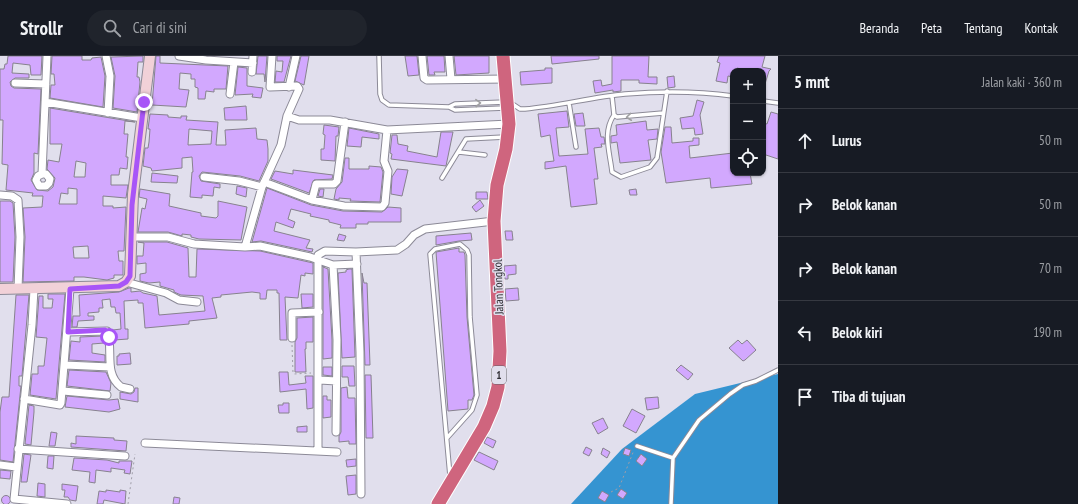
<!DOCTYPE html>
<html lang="id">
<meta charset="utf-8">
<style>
body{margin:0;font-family:"PT Sans Narrow",sans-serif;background:#20242c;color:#f1f3f6}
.controls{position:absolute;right:12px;top:12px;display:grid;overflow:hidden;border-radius:8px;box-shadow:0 1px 3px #0004}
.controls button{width:36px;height:36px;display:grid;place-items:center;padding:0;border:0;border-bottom:1px solid #363941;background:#171b24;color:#f1f3f6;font:20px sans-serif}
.stop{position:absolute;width:12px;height:12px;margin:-9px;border:3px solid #a855f7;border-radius:50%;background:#fff}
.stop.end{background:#a855f7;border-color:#fff;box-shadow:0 1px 4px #0008}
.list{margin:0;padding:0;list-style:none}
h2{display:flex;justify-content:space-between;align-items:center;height:52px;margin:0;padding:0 16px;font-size:17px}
h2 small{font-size:13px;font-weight:400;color:#9ea1a6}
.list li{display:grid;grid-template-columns:26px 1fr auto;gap:12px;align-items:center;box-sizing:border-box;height:64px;padding:0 16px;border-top:1px solid #363941}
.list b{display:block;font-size:15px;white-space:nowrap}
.list em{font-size:13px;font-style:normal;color:#9ea1a6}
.icon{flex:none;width:22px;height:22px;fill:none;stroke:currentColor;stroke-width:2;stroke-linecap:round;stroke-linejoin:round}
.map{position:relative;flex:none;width:778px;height:448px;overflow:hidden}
header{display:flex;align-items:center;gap:24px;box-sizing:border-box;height:56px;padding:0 20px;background:#171b24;border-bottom:1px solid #363941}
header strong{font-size:19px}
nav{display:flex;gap:22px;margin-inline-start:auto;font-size:14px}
.search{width:280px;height:36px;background:#20242c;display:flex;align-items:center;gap:10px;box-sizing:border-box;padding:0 14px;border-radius:22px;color:#9ea1a6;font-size:15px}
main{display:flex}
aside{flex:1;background:#171b24}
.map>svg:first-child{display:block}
.water{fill:#3594d1}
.building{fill:#d2a8fe;stroke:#87828e;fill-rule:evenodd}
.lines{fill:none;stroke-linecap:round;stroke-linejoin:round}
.lane-casing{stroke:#8c8a97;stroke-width:5.5}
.street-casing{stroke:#8c8a97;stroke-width:9}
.secondary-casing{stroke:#8c8a97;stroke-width:12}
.highway-casing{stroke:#fff;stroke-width:15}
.path{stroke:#a09ea9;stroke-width:1;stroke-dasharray:2 3;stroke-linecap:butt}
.lane{stroke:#fff;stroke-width:3.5}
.street{stroke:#fff;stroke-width:7}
.secondary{stroke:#f1d1d8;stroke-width:10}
.highway{stroke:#cf657e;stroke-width:13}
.oneway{stroke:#a0a0a2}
.route{stroke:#a855f7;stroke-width:5}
.labels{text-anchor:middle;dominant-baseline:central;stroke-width:3;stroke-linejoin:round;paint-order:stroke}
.shield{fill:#e1dfed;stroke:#636269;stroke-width:1}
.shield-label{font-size:11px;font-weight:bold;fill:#2d2c31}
.street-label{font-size:12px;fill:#2d2c31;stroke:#e1dfed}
</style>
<header>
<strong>Strollr</strong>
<div class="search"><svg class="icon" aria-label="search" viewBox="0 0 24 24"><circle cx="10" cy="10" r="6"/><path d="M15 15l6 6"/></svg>Cari di sini</div>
<nav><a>Beranda</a><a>Peta</a><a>Tentang</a><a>Kontak</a></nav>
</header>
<main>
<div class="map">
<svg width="778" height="448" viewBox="0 0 778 448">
<rect width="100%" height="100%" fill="#e1dfed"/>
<path class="water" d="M778,318V448H571L622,393L695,338Z"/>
<path class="building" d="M8,0H42L41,19H31L30,9L13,7L12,17L29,18V22H15L10,26L11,30L14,32L41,33L38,98L34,97V117L31,124L37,134L48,135L53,131L55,122L47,113L48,104L59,106L62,88H50V52L135,66L125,65L124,78H128L126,101H128L127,113L120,112L119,119H111V129H128L126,142L103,140V150H113V152L126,151L124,195H118L119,205H123V219H114V222L107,224L84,221H74V225L23,226L25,181L23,152L42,151L43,140H32L33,137L6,134L8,109L2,108L3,64H0V13H4L5,8H7ZM76,105L86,107L85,121H74ZM68,132L77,133V148H59L61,137L68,138ZM88,190L89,202H74L73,191Z
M52,0H82V4H91L92,2L101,1L105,20L103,51L50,42L51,29H55L54,18H51Z
M143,0V6H138L137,21H139L140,26L137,56L113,52L115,20L111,1Z
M156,0H160V7L228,10L226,33H214V36L206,35L205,43H198V32L195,31V23H191V18L180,17L179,33L189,34L186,51L152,49Z
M258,0H267L265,26L264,18H256Z
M277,0H291L284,26H275L276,15L282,16L283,5H277Z
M301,0H309L304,29L295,25Z
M405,0H417L419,19L408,20Z
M427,0H444L445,16H434L435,19H429Z
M454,0H489V17L456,19Z
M551,0H599V3L552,8Z
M612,0H649L648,21H657V28L639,27V24H621V35L613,36V34L595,37L593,25L601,24L602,30L612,28Z
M719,0H765L762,11L771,13L769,15L764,31H763V15H748L737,12L736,15H733V21L728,20L727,27L716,25L720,7L717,6Z
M238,11L247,12V30L263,32L261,42L252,41L253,38L235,39Z
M545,12H552V27L521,29L520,16L545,14Z
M674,20L675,31L668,32L667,21Z
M697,44L704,46L700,59L703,78L695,79L694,72L682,73L680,62L693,60Z
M246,50L247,64H225L224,52Z
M567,55L569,71L556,72L559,100L588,98L585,73L599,72L601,81H604L605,88H601L602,91L594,92L598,123H594L597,148L571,151L566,110L545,113V106L554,105L551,87L550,79L541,81L538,58Z
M771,56L778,58V103L763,98V67L767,68Z
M583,57L585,70H576L574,58Z
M150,58L168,59V61L181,62V60H187L186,64L218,66L216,89H226L225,74L256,72L257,83L267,84L268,93V105L259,125L240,120L202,116L199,120L201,125L220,128V132L214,131L213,140L202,139V142L190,141L192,116H193L192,101L182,102V112L152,115L151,112L143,110L145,92H148L149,86L150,73H148ZM189,73L212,75L211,88L188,89Z
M646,65L647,74L658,73L657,83L648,84L651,104L620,107L617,86L611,87V80L617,79L616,69Z
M324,69L339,71L338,80H336L335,105L321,104V93H324L325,79L323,78Z
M665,71H671L672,87L693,85V82H699V89L689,90L690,102L733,97V117H750L752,128L711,132L710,122L666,127L661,96Z
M349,72L379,78V83L362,81L361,91L347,90Z
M441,76H453L446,110L391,103L392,98L390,97L392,79H397L398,88L408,90L407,95L437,101Z
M345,102H349V113H369V110L381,111L383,116L380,146L350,145L351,143L339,142V144L334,143L336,133L342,126Z
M397,113L408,114L402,140L391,138L392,121Z
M293,114L333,119L332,123L314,124L309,137L271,123L275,115L293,118Z
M152,117L178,120L177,127L151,126Z
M237,130L247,132L246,141L236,138Z
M267,132L311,149L343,155L382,156L388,151L401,152V166H368V168H356V172H340L341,169L329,166V164L310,160L311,158L291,153L288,163L295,166L293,172L276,166L274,175L310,184L306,192L313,193L312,196L261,185L252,186Z
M140,133L170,138L169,150L201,157V160L216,162L218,160V145L247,151L241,184L199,183L191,181V179L182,178V180L168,176H138L142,152L145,153L147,143L139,141Z
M320,133H324L323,141L318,140Z
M636,133L637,139H630L629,134Z
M476,136H487L488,143H476Z
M480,144L484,150L476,156L472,151Z
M0,145H10L13,147L15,181L13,226H0Z
M505,175H512L513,184H506Z
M471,177L472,184L459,185L436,189V180Z
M339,178L346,180L344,185L337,184Z
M138,186H167L188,192L189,221H196L197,193L260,195L313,207V218L305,217V220L301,219L298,242L285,241L287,284H280L279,237H277V234H267L266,243H260V237L252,236L221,239V241L212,242L217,262L189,265V268L145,272L143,247H138V244L124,245L125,273H128V283L114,284L113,274L121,273L120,257H116L115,251H111L110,243L102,244L103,252H99V256L88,257V260H94V264L78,265L77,271H72L73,260H80L79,239L119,236L129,232H131V236L140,235L143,237L157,240L159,259L205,255L203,240L181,239L174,236V234L160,230V226L149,227L140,225V218L146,217V207L137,208V200H143L144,187Z
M459,192V196H464L465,199L467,261L474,339L472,344H468V353L448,355L436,196Z
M516,209V218L508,219V223H505L504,210Z
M323,211L328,213L332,284V302L323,303Z
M349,213H352L355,301L342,302L338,217L346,216V214Z
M362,217L364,227H367L370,309H365Z
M518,232L519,244L506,245L505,233Z
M48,238H65L56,343L30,339L32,318H38V310H44L47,282L36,281L39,240H43V252H52L53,243H48Z
M301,238H313V251L302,252Z
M16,239H29L22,320H19V330H21L13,406L0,404V356L2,341H9Z
M313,261V286H306V293H305L306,316H295V286L297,282V262Z
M103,280L104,287L92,288V297L105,299V306L69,304L71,285L80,286V281Z
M738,284L742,288L747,284L756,294L745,304L743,305L729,292Z
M130,297L131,308L117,309V300H119V298Z
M681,309L693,318L688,324L676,314Z
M342,310H354L355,330H349L348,321H342Z
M323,311H332V320L323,319Z
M69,314L106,316L111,327L110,335L67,330Z
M279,316H288L289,329L306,327L305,320H313V352L307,353L306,333L280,336Z
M365,319H371L373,382H366Z
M347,331L348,342H355L356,388H349V385L339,386V380L341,376V332Z
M135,332H138V346L120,343V336L131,338L134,336Z
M67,340L109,344L118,343L120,353L109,356L65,351Z
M323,340H327V344H331V361L323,362Z
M658,341L659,352L647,354L645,342Z
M283,347H289V357H279L278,349H283Z
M29,349L34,350V356L31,389L25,388Z
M632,353L645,360L636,377L623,370Z
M603,362L608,372L598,378L592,367Z
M307,370V376H297V371Z
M51,376L57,377L55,390H49Z
M76,380L114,382V384L127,385L126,395L71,391V387L76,388Z
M487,381L496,385L493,392L484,387Z
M586,391L592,394L589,400L583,397Z
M603,392L610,396L607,402L601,398Z
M625,392L631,394L629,400L623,398Z
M479,396L498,405L494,414L474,404Z
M24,398L31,399L27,426H21Z
M641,398L647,403L642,410L636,405Z
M48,400H54L53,413L47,412Z
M74,402L107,404L119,407V405H132L130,418L124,417L125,414L111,412V416L96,414L95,427L89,426L90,416L72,414Z
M356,403V410L347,411L346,404Z
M0,414L11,415L10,423L0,422Z
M356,419V438L348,439L346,420Z
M38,427L45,428V441L37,440Z
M62,428L78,430L76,445L70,444L68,441H64L65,434H62Z
M621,433L627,437L623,443L617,439Z
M106,434L120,436V434L126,435L125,448L104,444L103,448H97L99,435L106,436Z
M602,435L609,439L605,446L598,442Z
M1.5 444a4.5 4.5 0 1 1 9 0a4.5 4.5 0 1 1-9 0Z
M174,441L180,442L179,448H173Z"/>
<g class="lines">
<defs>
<path id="lane" d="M379,0L380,38L382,44L389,49L449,51L455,54L505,52
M612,40L614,59L617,61L663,57
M763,45L778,47
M511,47L520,53H525C559,50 592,41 625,38C662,35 697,35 733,40
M569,47L576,91
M449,51L455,48L505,46
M614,59C602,76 610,97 612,116L621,121L650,111L657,102L667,35
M459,96L485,99
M442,122L466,83L505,81
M447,382L472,354L477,339L470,261L469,199L467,194L460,188L435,193L430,198L450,420
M637,390L673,402
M671,448L673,402L699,364L730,338L743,329L756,325L778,314"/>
<path id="street" d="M106,0L110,20L108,57
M179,0L206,4L253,7
M422,0L424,22L427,24L506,23
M449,0L451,23
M252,16L253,0
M15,27L46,28
M289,31L296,0
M230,38L234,6
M45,46L142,62
M287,60L299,64H330L387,74L509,68
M42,118H46L50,123L49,127L46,130H39L36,124L38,120L42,118L47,0
M204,121L239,125L262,131
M264,126L312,144L344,150L382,151L385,147L388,115L384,105L387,74
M0,139L12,140L18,144L20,181L18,233
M312,144L316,128H334L337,125L345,66
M133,181H168L194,188L245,191L262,131L281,89L287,60L299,33L297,30L270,31L272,0
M245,191L260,190L278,194L310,201L333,209L357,208
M356,196L360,296L361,438
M333,209L337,284L336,376
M126,226L166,237L179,244L197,246
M34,233L32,269L14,443L67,448
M68,276L107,275C114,293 103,317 121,331L130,333
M292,282V257L319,256
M65,309L110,311
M320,324L336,325
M63,335L107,339
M24,343L60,349L61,347L70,233
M145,387L337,396
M18,393L125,400
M318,395V199L325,195L356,196L397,194L406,188L414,179L425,173L494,165
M0,409L16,411"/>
<path id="secondary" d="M0,233L119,230L126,226L130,220L133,138L150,0"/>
<path id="highway" d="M438,448L484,371L493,350L498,331L500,295L494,165L497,129L506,93L509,68L503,0"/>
</defs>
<use href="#lane" class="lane-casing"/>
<use href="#street" class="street-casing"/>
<use href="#secondary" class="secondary-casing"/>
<use href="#highway" class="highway-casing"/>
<path class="path" d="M292,289L293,317L294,318L311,317
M611,436L619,432L634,394
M128,448L135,398"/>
<use href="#lane" class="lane"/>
<use href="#street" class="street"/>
<use href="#secondary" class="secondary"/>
<use href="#highway" class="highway"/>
</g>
<defs><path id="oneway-chevron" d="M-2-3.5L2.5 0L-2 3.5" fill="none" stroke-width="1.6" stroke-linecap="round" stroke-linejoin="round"/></defs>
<g class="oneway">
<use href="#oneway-chevron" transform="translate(478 47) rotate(-2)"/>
<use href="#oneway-chevron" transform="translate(629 61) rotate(174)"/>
</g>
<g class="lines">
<path class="route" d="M109,281L105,274L68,276L70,233L119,230L126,226L130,220L132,149L144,46"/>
</g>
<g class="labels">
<rect class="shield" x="492" y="310" width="14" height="18" rx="3"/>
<g class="shield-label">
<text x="499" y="319">1</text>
</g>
<g class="street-label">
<text transform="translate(498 231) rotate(-92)">Jalan Tongkol</text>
</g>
</g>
</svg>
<div class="controls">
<button>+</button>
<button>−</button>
<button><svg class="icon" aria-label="locate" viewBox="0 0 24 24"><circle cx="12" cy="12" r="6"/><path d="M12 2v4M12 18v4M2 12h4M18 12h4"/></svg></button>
</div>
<div class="stop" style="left:109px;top:281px"></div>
<div class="stop end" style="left:144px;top:46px"></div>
</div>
<aside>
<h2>5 mnt<small>Jalan kaki · 360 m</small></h2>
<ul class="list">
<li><svg class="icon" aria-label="ahead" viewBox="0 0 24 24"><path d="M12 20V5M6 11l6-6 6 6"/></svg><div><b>Lurus</b></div><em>50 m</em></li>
<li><svg class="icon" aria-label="right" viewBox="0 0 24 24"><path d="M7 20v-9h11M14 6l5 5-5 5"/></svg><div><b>Belok kanan</b></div><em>50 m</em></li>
<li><svg class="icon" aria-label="right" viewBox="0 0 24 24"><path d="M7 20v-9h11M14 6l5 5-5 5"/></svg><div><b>Belok kanan</b></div><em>70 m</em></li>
<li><svg class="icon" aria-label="left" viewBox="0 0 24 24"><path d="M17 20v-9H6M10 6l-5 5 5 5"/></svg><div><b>Belok kiri</b></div><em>190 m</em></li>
<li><svg class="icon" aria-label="arrive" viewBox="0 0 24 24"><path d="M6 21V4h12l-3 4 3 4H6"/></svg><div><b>Tiba di tujuan</b></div></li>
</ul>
</aside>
</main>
